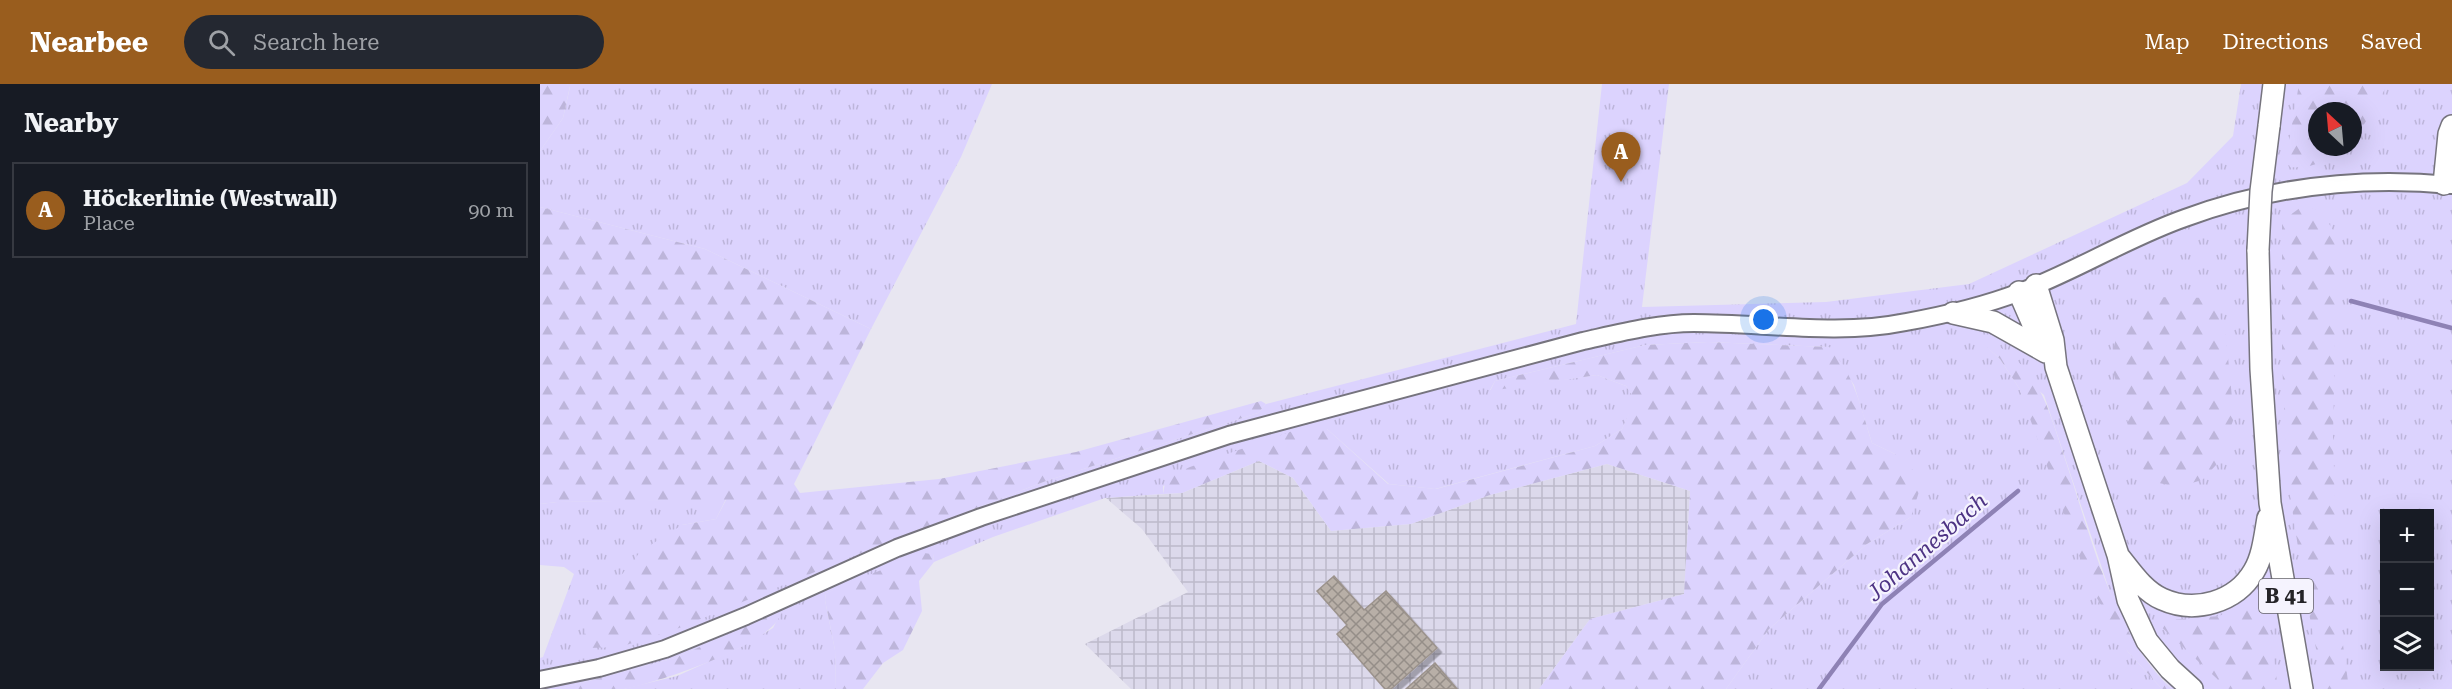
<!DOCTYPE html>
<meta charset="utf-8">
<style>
body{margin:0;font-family:"Roboto Serif",serif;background:#242831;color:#f1f3f6}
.controls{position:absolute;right:18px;bottom:18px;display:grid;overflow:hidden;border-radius:0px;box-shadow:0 6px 24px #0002}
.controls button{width:54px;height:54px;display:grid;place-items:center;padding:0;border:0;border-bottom:2px solid #363941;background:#171b24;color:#f1f3f6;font:30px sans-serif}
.compass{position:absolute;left:1768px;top:18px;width:54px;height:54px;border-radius:50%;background:#171b24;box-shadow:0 6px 24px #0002;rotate:334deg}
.you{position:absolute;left:1224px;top:236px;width:21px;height:21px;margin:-15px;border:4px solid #fff;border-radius:50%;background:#1a73e8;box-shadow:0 0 0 9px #1a73e833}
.badge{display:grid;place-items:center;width:39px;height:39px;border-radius:50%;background:#995d1e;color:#fff;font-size:20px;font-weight:700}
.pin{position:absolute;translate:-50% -50px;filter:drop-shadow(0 2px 3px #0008)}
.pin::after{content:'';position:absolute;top:32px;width:21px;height:18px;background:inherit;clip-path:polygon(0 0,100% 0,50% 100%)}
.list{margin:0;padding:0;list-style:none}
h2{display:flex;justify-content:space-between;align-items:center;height:78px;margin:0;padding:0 24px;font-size:26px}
h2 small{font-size:20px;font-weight:400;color:#9ea1a6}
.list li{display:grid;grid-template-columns:39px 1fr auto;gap:18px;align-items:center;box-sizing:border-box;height:96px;margin:0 12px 12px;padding:0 12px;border:2px solid #363941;border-radius:0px}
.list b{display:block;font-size:22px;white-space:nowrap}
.list p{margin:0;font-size:20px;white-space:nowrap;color:#9ea1a6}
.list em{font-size:20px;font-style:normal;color:#9ea1a6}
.icon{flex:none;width:33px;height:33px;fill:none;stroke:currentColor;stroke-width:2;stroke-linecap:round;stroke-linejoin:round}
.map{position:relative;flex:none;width:1912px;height:605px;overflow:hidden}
header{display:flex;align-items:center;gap:36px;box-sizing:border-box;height:84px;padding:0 30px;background:#995d1e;color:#fff}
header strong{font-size:28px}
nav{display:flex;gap:33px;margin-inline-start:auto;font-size:21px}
.search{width:420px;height:54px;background:#242831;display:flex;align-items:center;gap:15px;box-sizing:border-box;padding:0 21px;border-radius:33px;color:#9ea1a6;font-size:22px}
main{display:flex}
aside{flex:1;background:#171b24}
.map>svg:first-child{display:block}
.industrial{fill:url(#industrial-grid)}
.grass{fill:url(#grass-tufts);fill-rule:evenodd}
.forest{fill:url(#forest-firs)}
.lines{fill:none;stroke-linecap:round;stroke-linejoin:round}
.stream{stroke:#8e82b5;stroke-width:4.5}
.building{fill:url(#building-cross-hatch);stroke:#9c938c;stroke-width:1.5;filter:url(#shadow)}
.secondary-casing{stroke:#76747e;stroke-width:20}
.highway-casing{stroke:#76747e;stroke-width:24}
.secondary{stroke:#fff;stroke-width:16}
.highway{stroke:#fff;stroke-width:21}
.highway-bridge-casing{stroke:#76747e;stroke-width:24;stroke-linecap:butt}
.highway-bridge{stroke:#fff;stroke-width:21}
.labels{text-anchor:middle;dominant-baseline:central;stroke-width:4.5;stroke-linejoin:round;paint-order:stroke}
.shield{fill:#f5f3fe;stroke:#636268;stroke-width:1.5}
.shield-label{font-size:20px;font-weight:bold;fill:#252428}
.water-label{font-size:22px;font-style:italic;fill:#4d3384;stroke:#f5f3fe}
</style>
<header>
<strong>Nearbee</strong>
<div class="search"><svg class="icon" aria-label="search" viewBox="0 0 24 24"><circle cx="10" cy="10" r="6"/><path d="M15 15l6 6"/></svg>Search here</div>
<nav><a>Map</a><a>Directions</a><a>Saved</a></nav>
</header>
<main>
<aside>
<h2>Nearby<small></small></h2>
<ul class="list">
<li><span class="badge">A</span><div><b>Höckerlinie (Westwall)</b><p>Place</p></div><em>90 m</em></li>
</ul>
</aside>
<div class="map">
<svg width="1912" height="605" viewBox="0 0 1912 605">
<defs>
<pattern id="industrial-grid" width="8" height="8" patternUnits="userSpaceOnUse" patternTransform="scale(1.5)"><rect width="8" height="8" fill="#dcd9eb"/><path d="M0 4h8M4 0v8" fill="none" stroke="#bdbaca"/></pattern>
<pattern id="grass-tufts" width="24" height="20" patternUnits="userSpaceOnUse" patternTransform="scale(1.5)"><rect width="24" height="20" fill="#dcd3fe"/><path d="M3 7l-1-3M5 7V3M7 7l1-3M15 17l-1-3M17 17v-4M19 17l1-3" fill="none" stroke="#bdb5da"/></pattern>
<pattern id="forest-firs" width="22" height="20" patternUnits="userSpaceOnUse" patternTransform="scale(1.5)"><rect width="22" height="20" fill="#dcd3fe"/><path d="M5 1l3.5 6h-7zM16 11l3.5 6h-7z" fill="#bdb5da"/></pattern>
<pattern id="building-cross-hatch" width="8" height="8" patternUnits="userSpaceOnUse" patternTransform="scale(1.5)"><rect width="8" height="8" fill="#b8afa7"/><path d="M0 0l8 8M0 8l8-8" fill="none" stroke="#958e88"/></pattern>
<filter id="shadow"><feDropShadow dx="4.5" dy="4.5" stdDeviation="0" flood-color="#0004"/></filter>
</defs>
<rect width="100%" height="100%" fill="#e8e6f1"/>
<path class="industrial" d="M719,377L753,394L791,447L871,440L950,411L1067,380L1150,407L1144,510L1050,535L999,605H591L545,560L648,508L602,445L566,414L642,409Z"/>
<path class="grass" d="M27,0H452L421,73L331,245L165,165L0,123V67L23,34L30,3Z
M1062,0H1129L1102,223L1286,218L1429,200L1647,99L1693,52L1701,0H1912V605H1632L1595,560L1575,523L1504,311L1447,263L1460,275L1479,304L1588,568L1622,605H1186L1229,545L1327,460L1371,433L1355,370L1332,359L1314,301L1289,263L1168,258L1105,261L955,297L950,306L1057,291L1086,302L1096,316L1082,345L1055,362L895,405L849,400L787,345L623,402V410L565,414L453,453L394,478L393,470L286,509L285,516L295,566L296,605H83L137,592L199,564L233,544L241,528L135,574L19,605H0V574L3,573L34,490L24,483L0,481V420L17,418L186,415L176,435L142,441L333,464L506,397L718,329L726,320L1036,240ZM1777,27H1813V63H1777ZM1844,430H1890V582H1844Z"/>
<path class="forest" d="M0,0H27L30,2L23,34L0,67Z
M1759,0H1848L1813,59V27H1777V63H1809C1789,75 1774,85 1750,83L1746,75Z
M1764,121L1782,128L1797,153L1793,355L1799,531L1809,605H1784L1765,509L1747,391L1742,276V137Z
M0,123L165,165L331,245L254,400L260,409L399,395L536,368L721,317L726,320L718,329L506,397L333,464L139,544L80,563L48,564L43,553L61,516L101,467L142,441L176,435L186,416L17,418L0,420Z
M1616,213L1674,214L1686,253L1694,334L1677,380L1662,396L1638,403L1619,399L1601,383L1570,277L1582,233Z
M1168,258L1289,263C1314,289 1321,324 1332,359L1355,370L1383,395L1371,433L1327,460L1229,545L1186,605H999L1050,535L1144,510L1150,407L1067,380L950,411L871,440L791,447L753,394L719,377L642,409L623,410L626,394L650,383L761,344L787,345L848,400L896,405L1055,362L1082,345L1095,316L1086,302L1057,291L950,307L955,297L1105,261Z
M1452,258C1501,287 1508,324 1525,375C1550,448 1573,552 1632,605H1622L1588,568L1550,502L1479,304L1460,275L1447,263Z
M382,469L393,470L394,478L379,497L382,527L363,566L343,579L323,605H296L295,566L285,516L286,509Z
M1724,502L1738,605H1688L1615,537L1680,532Z
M241,527C240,559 113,600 84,605C63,605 40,605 19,605L135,574Z"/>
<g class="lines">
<path class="stream" d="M1811,217L1912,244
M1279,605L1342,520L1478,407"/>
</g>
<path class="building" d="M794,492L824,526L846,507L897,564L851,605H845L797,550L807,541L777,507Z
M895,579L917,605H866Z"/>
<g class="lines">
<defs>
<path id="secondary" d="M0,596L59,584L125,565L206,532L357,464L441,433L689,351L1043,257C1079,249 1117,239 1154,239C1224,239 1297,252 1366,238C1405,231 1443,222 1480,208C1536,187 1588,154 1645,134C1732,102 1820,92 1912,101"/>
<path id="highway" d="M1729,42L1734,0
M1904,100L1909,50L1912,42
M1718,166L1721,285L1730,419L1762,605
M1496,201L1513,256L1516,283L1578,471L1588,516L1607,557L1630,585L1652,605
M1479,208L1503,263
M1413,229L1453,238L1506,268
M1580,474C1592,489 1604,507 1622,515C1655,530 1696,518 1714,487C1723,472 1725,451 1728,434"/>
</defs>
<use href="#secondary" class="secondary-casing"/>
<use href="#highway" class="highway-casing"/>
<use href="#secondary" class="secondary"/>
<use href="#highway" class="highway"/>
<defs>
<path id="highway-bridge" d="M1718,166L1721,107L1729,42"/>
</defs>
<use href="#highway-bridge" class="highway-bridge-casing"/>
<use href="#highway-bridge" class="highway-bridge"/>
</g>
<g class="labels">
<rect class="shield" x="1719" y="495" width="54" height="34" rx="4.5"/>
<g class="shield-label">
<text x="1746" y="512">B 41</text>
</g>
<g class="water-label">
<text transform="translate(1387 463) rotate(-41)">Johannesbach</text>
</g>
</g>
</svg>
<div class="controls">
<button>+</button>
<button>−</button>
<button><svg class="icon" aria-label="layers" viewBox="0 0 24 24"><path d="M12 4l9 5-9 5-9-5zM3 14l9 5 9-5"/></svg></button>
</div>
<svg class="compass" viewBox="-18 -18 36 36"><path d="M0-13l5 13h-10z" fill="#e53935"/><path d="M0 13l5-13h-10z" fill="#9ea1a6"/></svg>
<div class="you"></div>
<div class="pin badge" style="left:1081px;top:98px">A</div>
</div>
</main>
